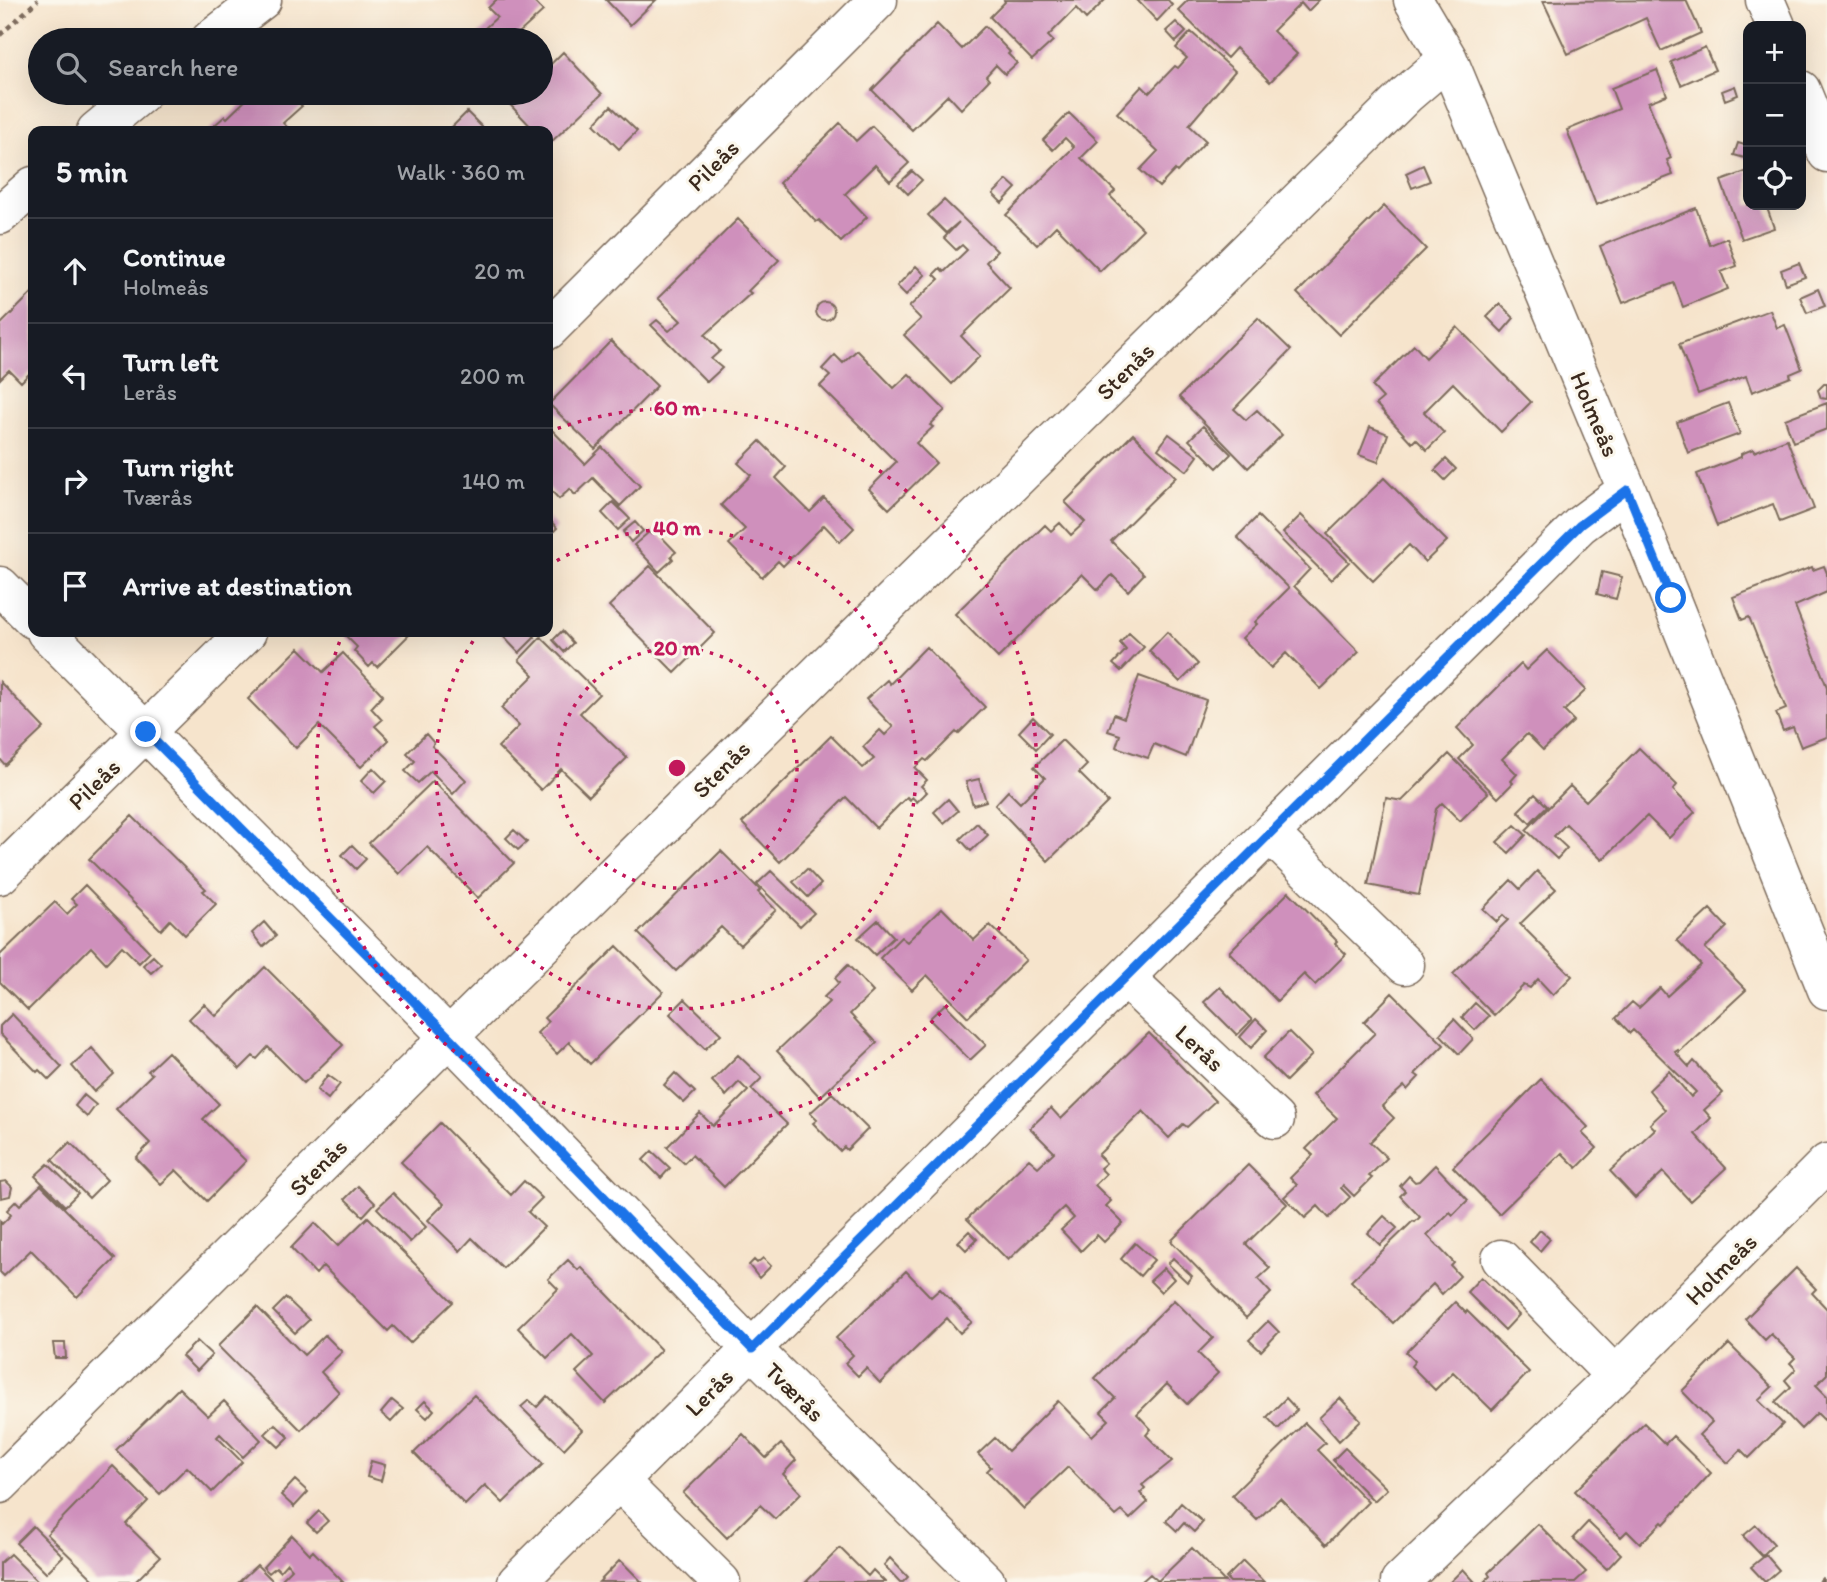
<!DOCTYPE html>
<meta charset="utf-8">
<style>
body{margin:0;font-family:Itim,sans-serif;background:#20242c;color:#f1f3f6}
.controls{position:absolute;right:21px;top:21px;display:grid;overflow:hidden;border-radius:14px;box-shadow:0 7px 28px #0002}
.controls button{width:63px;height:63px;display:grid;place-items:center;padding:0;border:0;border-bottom:2px solid #363941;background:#171b24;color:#f1f3f6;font:35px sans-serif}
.stop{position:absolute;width:21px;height:21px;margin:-16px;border:5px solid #1a73e8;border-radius:50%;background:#fff}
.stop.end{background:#1a73e8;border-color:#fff;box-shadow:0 2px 7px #0008}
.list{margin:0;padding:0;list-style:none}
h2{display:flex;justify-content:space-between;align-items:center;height:91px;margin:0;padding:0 28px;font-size:30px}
h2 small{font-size:23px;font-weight:400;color:#9ea1a6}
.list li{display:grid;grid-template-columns:46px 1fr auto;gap:21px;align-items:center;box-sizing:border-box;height:105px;padding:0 28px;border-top:2px solid #363941}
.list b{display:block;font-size:26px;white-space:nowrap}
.list p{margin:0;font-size:23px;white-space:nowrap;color:#9ea1a6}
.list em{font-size:23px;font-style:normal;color:#9ea1a6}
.icon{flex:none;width:38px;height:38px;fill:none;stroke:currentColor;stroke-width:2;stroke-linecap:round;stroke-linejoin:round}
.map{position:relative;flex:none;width:1827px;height:1582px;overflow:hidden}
.search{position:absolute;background:#171b24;box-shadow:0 7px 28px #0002;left:28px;top:28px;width:525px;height:77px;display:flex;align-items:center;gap:18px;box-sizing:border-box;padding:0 24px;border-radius:38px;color:#9ea1a6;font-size:26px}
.panel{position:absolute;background:#171b24;box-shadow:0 7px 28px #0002;left:28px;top:126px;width:525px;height:511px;border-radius:14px}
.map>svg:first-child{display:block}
.building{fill:#cf90bc}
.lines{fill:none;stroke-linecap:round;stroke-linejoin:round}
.minor-casing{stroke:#7c6b5b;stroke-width:41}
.path{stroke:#7c6b5b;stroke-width:4.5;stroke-dasharray:5 5;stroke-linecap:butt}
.minor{stroke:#fff;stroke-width:38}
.route{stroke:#1a73e8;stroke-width:9}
.ring{fill:none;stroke:#c2185b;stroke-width:3.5;stroke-dasharray:3.5 7}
.labels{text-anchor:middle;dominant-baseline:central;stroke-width:6;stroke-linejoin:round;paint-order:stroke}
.street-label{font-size:24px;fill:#3b2a1e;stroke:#fbf7ec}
.centre{fill:#c2185b;stroke:#fbf7ec;stroke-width:3.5}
.ring-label{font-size:21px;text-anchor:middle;font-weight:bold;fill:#c2185b;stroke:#fbf7ec;stroke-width:6;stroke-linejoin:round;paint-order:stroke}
</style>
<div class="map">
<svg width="1827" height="1582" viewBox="0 0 1827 1582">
<rect width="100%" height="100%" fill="#fbf7ec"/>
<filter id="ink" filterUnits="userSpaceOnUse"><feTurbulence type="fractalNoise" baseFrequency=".0143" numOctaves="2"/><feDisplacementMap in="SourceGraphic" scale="14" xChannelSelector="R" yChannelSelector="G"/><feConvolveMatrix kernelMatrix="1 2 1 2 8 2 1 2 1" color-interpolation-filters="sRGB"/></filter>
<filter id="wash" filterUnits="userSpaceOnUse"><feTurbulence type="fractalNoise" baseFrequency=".00686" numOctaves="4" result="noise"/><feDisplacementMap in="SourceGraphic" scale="28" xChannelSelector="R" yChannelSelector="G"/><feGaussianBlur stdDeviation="1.57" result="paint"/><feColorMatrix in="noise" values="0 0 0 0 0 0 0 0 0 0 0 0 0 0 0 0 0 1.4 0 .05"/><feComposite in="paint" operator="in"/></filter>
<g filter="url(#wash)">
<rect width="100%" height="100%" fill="#f6e4cc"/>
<g id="blocks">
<path class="building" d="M496,0H532L543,11L519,33L525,40H472L497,17L488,8Z
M606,0H656L630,25Z
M1004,0H1105L1086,19L1076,8L1048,36L1053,41L1032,60L990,17L1005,2Z
M1137,0H1168L1172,5L1157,21Z
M1188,0H1319L1308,11L1301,3L1273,31L1297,54L1270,82L1236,48L1227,58L1178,10Z
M1686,0L1701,33L1661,51L1646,18L1568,54L1543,1Z
M1176,22L1186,32L1176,42L1166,31Z
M937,24L962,49L985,26L1010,52L1008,54L1017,63L1005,74L996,65L986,76L989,80L961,109L948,95L912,130L872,90Z
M1191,32L1235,71L1189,125L1206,141L1177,172L1175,170L1159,187L1140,170L1158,151L1117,113L1142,86L1149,93L1175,66L1178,68L1187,58L1176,48Z
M1705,47L1715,70L1681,85L1671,62Z
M563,52L602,94L548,145V131H535L499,93H541V57L549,66Z
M1657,70L1667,95L1648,102L1671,158L1667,160L1673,175L1596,205L1567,130L1619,109L1611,88Z
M1735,86L1738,95L1725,100L1722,91Z
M253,93H289L302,106L283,123L291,131H208L225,116L227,118Z
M611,106L637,131L619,149L594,124Z
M467,112L486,131H448Z
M1069,113L1098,141L1081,158L1115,191L1110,196L1143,229L1100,271L1056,226L1037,245L1006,215L1074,147L1065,138L1053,150L1043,140Z
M840,123L856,141L872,126L909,163L890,181L875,165L845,194L867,217L841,242L819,220L816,222L779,183Z
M1738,143L1748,146V159L1734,155Z
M1423,165L1430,181L1412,188L1406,173Z
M912,171L922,180L908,194L898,184Z
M1748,171V205H1766L1774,228L1742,239L1721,181Z
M1007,180L1016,188L1002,203L993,194Z
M944,200L997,251L986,262L1010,288L961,336L980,356L952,384L904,335L921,319L909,307L939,279L934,274L940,268L944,272L967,250L962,245L956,250L944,238L959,222L946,233L928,215Z
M1384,206L1426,249L1339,335L1297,293Z
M1696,208L1710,245L1727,238L1737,266L1721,272L1728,289L1683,307L1674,283L1623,303L1600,246Z
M738,219L779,260L748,291L751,293L705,335L720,351L711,359L722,368L707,382L651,325L657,320L669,331L681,321L658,298Z
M1799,263L1805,277L1786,284L1781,270Z
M916,266L925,275L906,295L897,286Z
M1818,289L1825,306L1807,313L1800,297Z
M33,292V370L21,382L9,370L0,379V325Z
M816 311a9 9 0 1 1 18 0a9 9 0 1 1-18 0Z
M1500,304L1514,318L1502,332L1487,317Z
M1770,310L1777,328L1785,325L1802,369L1790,374L1791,377L1752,392L1746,376L1698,394L1679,344Z
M1258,318L1291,350L1234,409L1246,420L1257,410L1282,435L1248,468L1179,397Z
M1457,327L1531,402L1501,432L1453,383L1424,412L1444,433L1427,450L1416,439L1412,443L1376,404L1383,398L1372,386L1414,345L1426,358Z
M611,341L657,386L595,449L549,404Z
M857,350L894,388L909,374L945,410L930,425L933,427L916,443L936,463L889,509L869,489L896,462L820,386L830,376L822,369L835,355L843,363Z
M1824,384H1827V399L1821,398L1818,390Z
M1728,403L1740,434L1688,453L1677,422Z
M1827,403V429L1793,442L1785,419Z
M1203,426L1231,454L1217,468L1189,440Z
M1370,427L1388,434L1378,462L1359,455Z
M551,429L585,464L602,447L640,486L620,506L593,478L575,495L570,489L559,499L548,487V432Z
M1133,434L1176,477L1111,541L1144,574L1128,591L1112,575L1098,590L1082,574L998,658L955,614L1045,525L1051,531L1060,523L1071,535L1085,522L1065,502Z
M1169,434L1198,456L1187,471L1158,449Z
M1787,439L1814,509L1780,522L1773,504L1717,526L1697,474L1741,457V454L1753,449L1754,452Z
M760,441L786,467L776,478L810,512L824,498L854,528L840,542L824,525L783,566L778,561L762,577L729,544L745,529L721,505L751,475L738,463Z
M1446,459L1456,469L1445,480L1435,470Z
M1384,478L1447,541L1425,562L1409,545L1373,581L1327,534Z
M613,502L630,519L618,530L602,513Z
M1301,515L1349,562L1331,580L1283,533Z
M1258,516L1310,569L1294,586L1359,652L1321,689L1286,653L1271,668L1242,638L1257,624L1255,622L1289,588L1237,537Z
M548,518L557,528L548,537Z
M635,522L643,531L631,542L623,532Z
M655,530L676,552L671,556L673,559L659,572L634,545L649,532L651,534Z
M650,566L715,633L675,673L609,606Z
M1824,566L1827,573V592L1795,606L1827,687V737L1801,747L1793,727L1783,731L1776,713L1786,709L1749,617L1742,620L1733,597L1812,567L1813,570Z
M1602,572L1622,577L1616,599L1597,594Z
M562,631L573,643L564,652L553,640Z
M342,632H407L410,634L377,667L373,663L369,667L354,651L357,647Z
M503,632H530L535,637L519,653L501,634Z
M1167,632L1198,664L1180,682L1149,651Z
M1129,633L1144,647L1121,671L1113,664L1126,650L1120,643Z
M541,637L599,694L580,713L627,758L589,796L561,769L541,790L498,747L519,726L501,708L534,675L519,660Z
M926,647L985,707L958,734L956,732L927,761L924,759L915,768L927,780L921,786L927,792L917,802L912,797L910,800L907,797L876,828L846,797L780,862L742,823L831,736L863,768L874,759L863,747L880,730L885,735L893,727L866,699L887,680L890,684Z
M299,648L323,672L343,653L383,695L371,708L382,720L375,726L389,740L361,767L319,725L296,748L248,699Z
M1547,650L1586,690L1564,711L1574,721L1543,750L1527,734L1502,759L1517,774L1511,781L1513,783L1498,798L1459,759L1473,745L1457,728L1521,664L1526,670Z
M1139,676L1206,700L1186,757L1154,744L1148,758L1116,747L1120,735L1108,731L1114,714L1124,718Z
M0,682L44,728L5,765L0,759Z
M1033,717L1050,734L1036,749L1019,732Z
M426,734L434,743L432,746L466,780L453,794L431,771L418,783L405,771L415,761L407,753Z
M1062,740L1087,765L1079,773L1108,802L1048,861L995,805L1008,791L1020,803L1045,778L1034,767Z
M1639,748L1677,785L1673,790L1695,812L1669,838L1647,816L1602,860L1566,824L1554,836L1567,848L1557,859L1526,830L1570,786L1586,801Z
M1449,754L1488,793L1460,821L1442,803L1436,809L1419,895L1368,885L1386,798L1402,801Z
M373,768L386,781L374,793L361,781Z
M979,779L986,801L973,805L966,782Z
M433,781L514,863L478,898L427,847L399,874L369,843Z
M1535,794L1547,806L1530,823L1518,811Z
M948,799L958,811L944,823L934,812Z
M132,816L206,889L203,891L216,904L185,935L170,920L161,930L89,859Z
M977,823L988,835L971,851L960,839Z
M1515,825L1526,835L1509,853L1497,842Z
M514,830L527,842L518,850L506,838Z
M352,845L366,859L356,869L342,855Z
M721,851L760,890L758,892L776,910L740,945L721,927L676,971L638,933Z
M807,869L821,884L808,897L793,882Z
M771,871L814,913L800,926L757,884Z
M1537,871L1556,889L1520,924L1572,976L1553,995L1538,979L1530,988L1524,985L1494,1015L1453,974L1508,920L1503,915L1497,922L1483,909L1511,880L1520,889Z
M85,885L150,952L139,963L122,946L106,963L91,947L28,1010L0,982V955L55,902L67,914L77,904L71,899Z
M1289,892L1337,941L1335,943L1346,954L1315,985L1304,974L1277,1001L1229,952Z
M942,908L974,940L990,925L1026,960L968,1017L927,975L912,990L880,958L901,937L907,942Z
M1710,909L1727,927L1705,948L1746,990L1679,1052L1678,1050L1675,1052L1689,1067L1694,1061L1723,1093L1704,1110L1711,1118L1695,1134L1726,1168L1690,1201L1663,1172L1635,1198L1610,1171L1655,1129L1650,1124L1665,1110L1649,1090L1669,1071L1691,1097L1696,1092L1633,1030L1630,1033L1616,1018L1632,1002L1639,1008L1660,988L1667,996L1701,965L1677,940Z
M878,920L894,937L875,955L858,938Z
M264,922L276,936L263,947L252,933Z
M617,946L663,992L590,1064L569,1042L557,1054L537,1033L548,1022L544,1018Z
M153,956L161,964L151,973L143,965Z
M848,965L873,992L850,1014L877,1043L820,1097L777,1051L829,1002L824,997L839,983L835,978Z
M265,967L343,1045L304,1083L268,1047L257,1059L253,1056L240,1069L189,1019L204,1004L216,1016Z
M1220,987L1252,1020L1237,1035L1204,1002Z
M1392,993L1444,1045L1415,1074L1419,1077L1407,1090L1404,1086L1382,1106L1394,1118L1370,1142L1387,1158L1369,1176L1372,1178L1354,1196L1343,1185L1341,1188L1350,1197L1329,1218L1318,1206L1305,1218L1284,1197L1297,1185L1290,1178L1313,1155L1306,1149L1337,1118L1313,1095L1375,1033L1364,1022Z
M685,999L721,1034L705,1049L670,1014Z
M1475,1003L1489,1016L1475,1030L1462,1017Z
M945,1004L986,1045L970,1060L929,1019Z
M12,1014L62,1067L49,1080L39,1070L37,1072L0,1034V1026Z
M1256,1019L1267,1030L1251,1048L1240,1037Z
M1454,1019L1473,1039L1459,1054L1440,1034Z
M1289,1032L1312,1055L1286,1081L1263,1058Z
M1149,1033L1215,1101L1187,1127L1183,1124L1169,1138L1143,1111L1098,1155L1106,1163L1100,1168L1106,1174L1095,1185L1111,1201L1106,1206L1123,1223L1104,1242L1097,1235L1081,1251L1061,1230L1074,1218L1064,1207L1008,1260L967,1219L1029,1159L1038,1167L1054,1152L1030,1128L1051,1108L1061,1119Z
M92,1048L114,1074L94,1092L72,1066Z
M168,1052L219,1104L203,1119L246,1161L207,1201L176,1170L161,1184L136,1158L150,1143L116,1109L152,1074L148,1071Z
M738,1055L762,1078L751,1089L787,1124L724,1187L692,1155L684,1163L667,1147L700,1113L713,1126L748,1091L739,1082L726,1096L712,1081Z
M675,1073L695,1092L684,1103L664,1085Z
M328,1075L340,1084L328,1099L317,1090Z
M1541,1079L1588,1127L1582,1133L1597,1148L1577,1168L1562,1153L1499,1214L1453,1167Z
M832,1093L868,1129L847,1150L844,1147L840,1151L813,1123L817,1120L810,1113Z
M84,1095L96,1105L87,1117L75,1106Z
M440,1123L511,1195L524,1181L542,1198L528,1212L544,1227L503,1268L472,1238L460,1251L428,1220L444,1204L401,1162Z
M70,1142L107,1180L89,1198L52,1160Z
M652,1151L670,1168L661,1178L643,1160Z
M48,1164L78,1193L65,1206L35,1176Z
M1248,1165L1287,1204L1246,1244L1270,1268L1258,1279L1271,1293L1246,1318L1171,1241Z
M1435,1165L1468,1200L1453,1215L1450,1212L1427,1235L1454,1263L1451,1266L1460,1276L1442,1294L1433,1284L1393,1323L1351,1281L1413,1221L1415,1222L1420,1217L1400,1196L1405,1191L1400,1186L1409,1176L1415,1182L1419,1181Z
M6,1181L12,1187L10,1196L1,1198L0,1182Z
M41,1185L115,1259L77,1297L31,1250L4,1276L0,1272V1221L2,1224L11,1215L7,1210L16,1201L20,1205Z
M358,1186L375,1203L363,1216L345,1199Z
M393,1193L426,1227L410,1242L377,1208Z
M1384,1216L1397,1228L1380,1245L1368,1233Z
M368,1217L453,1302L410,1343L393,1326L388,1331L323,1266L316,1274L291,1248L315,1223L338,1246Z
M1540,1230L1550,1239L1540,1251L1530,1242Z
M969,1231L977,1239L966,1250L958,1242Z
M1135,1243L1154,1260L1140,1276L1121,1259Z
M763,1258L771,1266L759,1278L749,1265L754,1260L757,1263Z
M1173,1258L1192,1276L1187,1282L1168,1264Z
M568,1260L578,1270L581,1267L661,1350L605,1403L576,1372L593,1356L572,1334L547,1358L518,1328L558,1289L548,1279Z
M1164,1268L1174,1279L1161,1292L1150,1281Z
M1796,1268L1816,1289L1812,1293L1827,1309V1374L1816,1385L1827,1396V1416L1824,1420L1817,1413L1801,1429L1775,1402L1791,1387L1785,1380L1796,1369L1790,1363L1795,1358L1771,1334L1765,1340L1745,1319Z
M906,1271L931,1297L940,1289L972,1322L960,1333L947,1318L880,1383L866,1368L858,1376L845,1363L853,1355L836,1338Z
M1481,1277L1519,1315L1505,1330L1467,1292Z
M286,1298L309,1320L295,1333L273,1311Z
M1174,1300L1213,1338L1198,1353L1218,1373L1187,1404L1167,1384L1137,1414L1151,1429L1146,1435L1172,1461L1142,1485L1145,1488L1140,1493L1148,1502L1130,1519L1122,1511L1116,1516L1068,1467L1024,1509L987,1471L991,1467L978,1454L995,1438L1008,1451L1058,1401L1092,1436L1109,1420L1101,1412L1115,1398L1095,1378Z
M1455,1302L1466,1313L1467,1311L1529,1372L1492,1410L1453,1372L1435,1390L1411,1366L1415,1361L1406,1352Z
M257,1307L304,1355L325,1335L342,1352L321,1372L339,1392L301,1430L218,1346Z
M1268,1321L1279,1332L1261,1351L1249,1340Z
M197,1341L212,1355L197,1371L182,1356Z
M53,1343H65L66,1358H55Z
M1729,1344L1772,1387L1758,1400L1783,1424L1749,1458L1741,1450L1728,1463L1699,1435L1712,1422L1682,1391Z
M179,1388L208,1416L224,1401L261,1440L243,1457L220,1434L217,1437L242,1462L212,1492L187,1467L160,1494L116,1450Z
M474,1395L543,1464L503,1503L485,1485L465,1505L414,1453Z
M547,1396L582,1430L564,1449L521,1407L529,1400L537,1407Z
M1286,1398L1297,1410L1278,1429L1267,1417Z
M1340,1398L1361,1420L1339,1441L1319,1418Z
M392,1400L403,1409L391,1422L381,1413Z
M425,1401L434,1410L427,1418L417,1409Z
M1305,1423L1325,1443L1317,1450L1368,1502L1326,1545L1280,1498L1257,1520L1232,1495Z
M1644,1423L1665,1444L1673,1436L1711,1473L1664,1524L1662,1522L1640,1544L1627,1531L1621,1537L1575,1491Z
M275,1424L289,1437L279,1447L265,1434Z
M743,1434L766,1458L781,1444L796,1460L783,1474L801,1493L775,1519L760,1505L727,1538L683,1493Z
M1345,1448L1387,1489L1374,1501L1333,1460Z
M371,1461L385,1465L381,1481L367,1477Z
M113,1466L148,1501L126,1524L160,1557L135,1582H96L47,1534Z
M295,1480L308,1492L294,1507L281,1495Z
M1181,1503L1203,1522L1194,1532L1184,1523L1177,1531L1166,1521Z
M319,1511L328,1521L316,1532L307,1523Z
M1588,1522L1621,1554L1607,1569L1573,1538Z
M1538,1524L1586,1572L1575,1582H1484L1490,1576L1488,1573Z
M1756,1525L1774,1544L1762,1556L1743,1536Z
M33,1526L63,1556L46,1573L16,1543Z
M292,1535L310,1554L313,1551L343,1582H279L292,1569L287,1563L280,1571L276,1567L269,1573L263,1567Z
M840,1548L868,1576L873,1570L885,1582H806Z
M1192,1548L1225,1582H1141L1150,1574L1158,1581Z
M10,1554L38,1582H0V1563Z
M1766,1555L1779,1570L1765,1582L1751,1567Z
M890,1558L908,1577L903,1582H900L884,1565Z
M620,1560L642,1582H599Z
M1243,1561L1264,1582H1230L1226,1578Z
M257,1565L274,1582H239Z
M1463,1569L1475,1582H1450Z"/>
</g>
</g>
<g filter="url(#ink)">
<use href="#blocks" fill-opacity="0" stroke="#7c6b5b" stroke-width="2"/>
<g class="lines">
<defs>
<path id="minor" d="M1413,0L1448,59L1627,490L1827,990
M1765,0L1776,26
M210,40L262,0
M1801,90L1827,153
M96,131L142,93
M0,215L33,186
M548,330L878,0
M0,586L33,619
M46,632L449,1037L752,1349L986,1582
M1270,834L1405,965
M0,875L247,632
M1125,978L1275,1119
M1501,1259L1615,1376
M619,1481L721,1582
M0,1484L449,1037L1407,94L1448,59
M517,1582L1580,525L1627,490
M1400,1582L1615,1376L1827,1163"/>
</defs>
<use href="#minor" class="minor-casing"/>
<path class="path" d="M0,35L38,0
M1820,1582L1827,1575"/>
<use href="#minor" class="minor"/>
</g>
</g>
<g class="lines" filter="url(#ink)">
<path class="route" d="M146,732L449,1037L752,1349L1580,525L1627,490L1671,598"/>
</g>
<g class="ring">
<circle cx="677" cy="768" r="120"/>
<path d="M548 566A240 240 0 1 1 479 632"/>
<path d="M548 432A360 360 0 1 1 343 633"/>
</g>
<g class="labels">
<g class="street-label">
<text transform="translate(713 165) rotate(-45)">Pileås</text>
<text transform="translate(1125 371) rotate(-45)">Stenås</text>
<text transform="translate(1595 414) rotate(67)">Holmeås</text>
<text transform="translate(721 769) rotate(-45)">Stenås</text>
<text transform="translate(94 784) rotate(-44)">Pileås</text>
<text transform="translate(1200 1048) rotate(43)">Lerås</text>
<text transform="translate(318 1167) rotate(-45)">Stenås</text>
<text transform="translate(1721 1269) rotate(-45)">Holmeås</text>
<text transform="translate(709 1392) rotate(-45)">Lerås</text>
<text transform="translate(795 1392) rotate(45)">Tværås</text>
</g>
</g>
<circle cx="677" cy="768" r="10" class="centre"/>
<g class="ring-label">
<text x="677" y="415">60 m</text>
<text x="677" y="535">40 m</text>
<text x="677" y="655">20 m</text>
</g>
</svg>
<div class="controls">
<button>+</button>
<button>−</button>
<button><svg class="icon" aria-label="locate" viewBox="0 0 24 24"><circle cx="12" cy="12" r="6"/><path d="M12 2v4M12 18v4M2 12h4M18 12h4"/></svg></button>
</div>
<div class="stop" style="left:1671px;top:598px"></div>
<div class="stop end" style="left:146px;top:732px"></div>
<div class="search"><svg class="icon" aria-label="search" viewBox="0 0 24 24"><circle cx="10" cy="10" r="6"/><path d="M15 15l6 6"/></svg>Search here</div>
<section class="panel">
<h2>5 min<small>Walk · 360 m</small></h2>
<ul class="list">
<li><svg class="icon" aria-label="ahead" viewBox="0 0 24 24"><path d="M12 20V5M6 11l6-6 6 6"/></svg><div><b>Continue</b><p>Holmeås</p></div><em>20 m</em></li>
<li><svg class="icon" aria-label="left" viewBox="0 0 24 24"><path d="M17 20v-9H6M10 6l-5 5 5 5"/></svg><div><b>Turn left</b><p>Lerås</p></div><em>200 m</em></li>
<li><svg class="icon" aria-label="right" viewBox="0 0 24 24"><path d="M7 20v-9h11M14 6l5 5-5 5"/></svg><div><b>Turn right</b><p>Tværås</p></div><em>140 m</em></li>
<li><svg class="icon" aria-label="arrive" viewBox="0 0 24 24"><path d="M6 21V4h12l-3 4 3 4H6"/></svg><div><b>Arrive at destination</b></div></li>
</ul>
</section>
</div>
